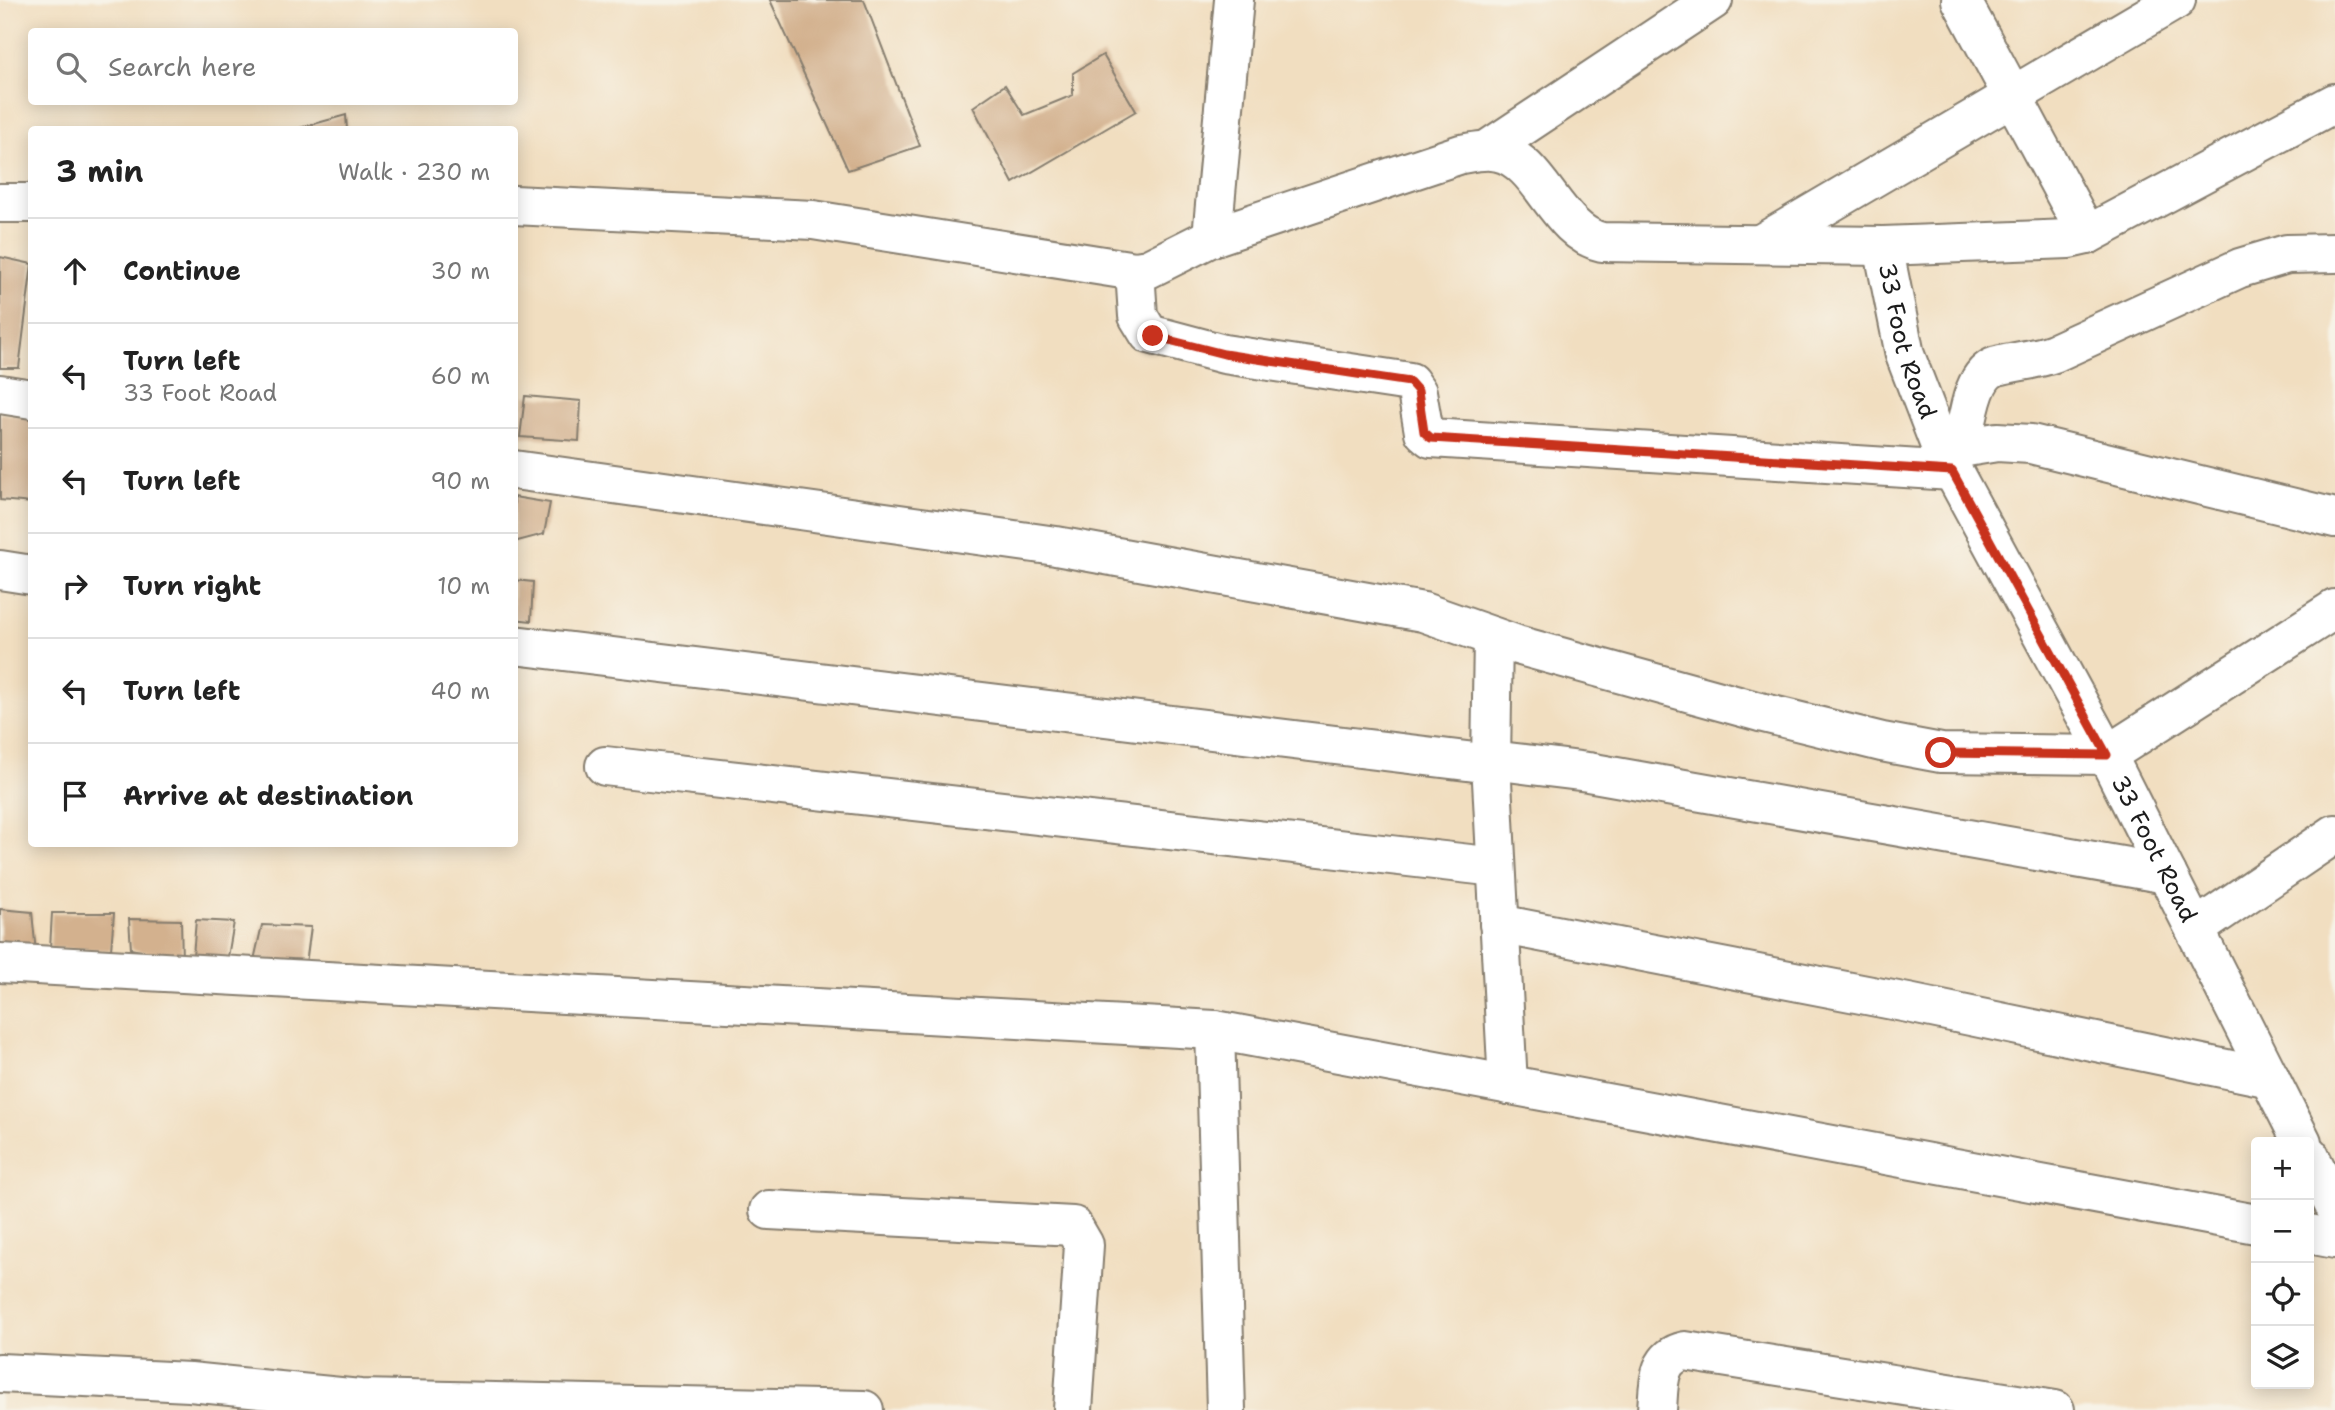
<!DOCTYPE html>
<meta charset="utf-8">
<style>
body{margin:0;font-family:"Shantell Sans",sans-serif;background:#f2f2f2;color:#222}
.controls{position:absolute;right:21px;bottom:21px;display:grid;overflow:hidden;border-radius:7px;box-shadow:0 4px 18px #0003}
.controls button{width:63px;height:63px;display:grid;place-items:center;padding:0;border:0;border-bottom:2px solid #e0e0e0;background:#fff;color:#222;font:35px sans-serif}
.stop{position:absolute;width:21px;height:21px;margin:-16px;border:5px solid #c8321e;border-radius:50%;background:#fff}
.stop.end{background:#c8321e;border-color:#fff;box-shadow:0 2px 7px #0008}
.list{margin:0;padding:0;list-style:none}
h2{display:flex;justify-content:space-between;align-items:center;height:91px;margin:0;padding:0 28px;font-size:30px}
h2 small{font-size:23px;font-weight:400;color:#767676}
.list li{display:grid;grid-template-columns:46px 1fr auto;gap:21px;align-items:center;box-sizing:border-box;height:105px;padding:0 28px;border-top:2px solid #e0e0e0}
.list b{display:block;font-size:26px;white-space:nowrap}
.list p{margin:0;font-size:23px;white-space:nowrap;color:#767676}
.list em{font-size:23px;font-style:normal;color:#767676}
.icon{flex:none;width:38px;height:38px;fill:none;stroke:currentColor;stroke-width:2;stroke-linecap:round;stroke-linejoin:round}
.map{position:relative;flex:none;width:2335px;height:1410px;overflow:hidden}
.search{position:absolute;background:#fff;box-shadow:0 4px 18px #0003;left:28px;top:28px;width:490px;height:77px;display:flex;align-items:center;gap:18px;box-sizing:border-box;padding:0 24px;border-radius:7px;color:#767676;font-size:26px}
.panel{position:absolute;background:#fff;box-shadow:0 4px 18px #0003;left:28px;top:126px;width:490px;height:721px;border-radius:7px}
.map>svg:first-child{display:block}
.building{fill:#d3b18e}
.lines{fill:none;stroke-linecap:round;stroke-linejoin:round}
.minor-casing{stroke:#867d6e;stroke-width:42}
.minor{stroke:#fff;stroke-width:38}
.route{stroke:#c8321e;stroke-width:9}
.labels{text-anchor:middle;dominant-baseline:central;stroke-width:6;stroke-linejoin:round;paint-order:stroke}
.street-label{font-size:24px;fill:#1c1c1c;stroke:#f7f3e8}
</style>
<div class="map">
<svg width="2335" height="1410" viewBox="0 0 2335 1410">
<rect width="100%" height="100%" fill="#f7f3e8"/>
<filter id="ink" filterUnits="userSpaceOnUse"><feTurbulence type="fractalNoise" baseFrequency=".0143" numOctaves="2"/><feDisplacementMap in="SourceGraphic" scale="14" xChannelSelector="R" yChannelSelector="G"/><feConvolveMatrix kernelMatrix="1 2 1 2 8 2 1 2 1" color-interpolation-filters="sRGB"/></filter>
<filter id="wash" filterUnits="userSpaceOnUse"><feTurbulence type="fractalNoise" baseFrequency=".00686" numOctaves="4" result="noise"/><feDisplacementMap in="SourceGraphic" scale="28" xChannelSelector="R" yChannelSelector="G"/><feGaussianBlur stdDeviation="1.57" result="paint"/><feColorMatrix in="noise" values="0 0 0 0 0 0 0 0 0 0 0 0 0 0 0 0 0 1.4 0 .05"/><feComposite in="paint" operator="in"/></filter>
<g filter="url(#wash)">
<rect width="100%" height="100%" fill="#f1dec0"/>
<g id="blocks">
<path class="building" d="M770,0H864L920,146L848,170Z
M1103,55L1136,111L1013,183L973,107L1005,85L1024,115L1073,95V73Z
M346,115L347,130H296V129Z
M0,257L32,264L19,368H0Z
M525,396L581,401L579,441L520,437Z
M0,413L32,418V503L0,500Z
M514,497L550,503L544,534L514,542Z
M514,580L533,582L531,621L514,619Z
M0,909L32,912L36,953L0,948Z
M52,913H114L111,950L50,948Z
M129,919L181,920L182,960L131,949Z
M196,920L234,922L228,957L193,956Z
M262,925L311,927L306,964L254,960Z"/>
</g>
</g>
<g filter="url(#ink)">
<use href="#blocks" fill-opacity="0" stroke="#867d6e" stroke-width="2"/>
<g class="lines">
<defs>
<g id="minor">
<path d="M1961,0L2087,235"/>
<path d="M1487,150L1713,0"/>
<path d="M0,203H32"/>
<path d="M514,205L813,220L1135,271L1148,269L1212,237L1461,154C1473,152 1486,149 1498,152C1541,161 1556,232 1602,242L1883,246L2069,239L2087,235L2335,103"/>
<path d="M1212,237L1234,0"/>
<path d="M1762,243L2176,0"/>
<path id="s1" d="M1883,246L1905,355L1942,451L2107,755L2302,1142"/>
<path d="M1135,271L1138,316L1149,334L1224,354L1410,382L1417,392L1424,432L1431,438L1952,471"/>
<path d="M0,394L32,399"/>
<path d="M1962,447C1968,424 1970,374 1997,366C2016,361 2035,360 2054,353L2240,268L2287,254L2335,253"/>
<path d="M1942,451L1997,442L2031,444L2335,518"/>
<path d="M514,470L1056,546L1423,612L1517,645L1760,712L1882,742L1941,753L2107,755L2335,609"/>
<path d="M0,570L32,575"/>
<path d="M1493,637L1491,762L1508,1085"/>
<path d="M514,645L1475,762H1508L1588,772L2167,874"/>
<path d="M605,766L1496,867"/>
<path d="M1499,924L1908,1003L2270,1078"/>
<path d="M2195,929L2335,834"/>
<path d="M0,963L1215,1030L2256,1224"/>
<path d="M1215,1030L1226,1410"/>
<path d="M2309,1155L2335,1207"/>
<path d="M769,1210L1073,1226L1084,1245L1073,1410"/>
<path d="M2309,1234L2335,1239"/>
<path d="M0,1373L190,1382L360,1399L864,1410"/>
<path d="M1657,1410C1659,1386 1656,1357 1685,1351L2055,1410"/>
</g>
</defs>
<use href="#minor" class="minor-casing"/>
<use href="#minor" class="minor"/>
</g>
</g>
<g class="lines" filter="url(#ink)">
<path class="route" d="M1153,336L1224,354L1410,382L1418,391L1424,432L1431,438L1952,471L2107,755L1941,753"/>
</g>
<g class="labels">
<g class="street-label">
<text stroke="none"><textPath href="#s1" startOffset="98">33 Foot Road</textPath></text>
<text stroke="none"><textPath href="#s1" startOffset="665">33 Foot Road</textPath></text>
</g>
</g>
</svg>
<div class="controls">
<button>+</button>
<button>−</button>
<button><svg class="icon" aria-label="locate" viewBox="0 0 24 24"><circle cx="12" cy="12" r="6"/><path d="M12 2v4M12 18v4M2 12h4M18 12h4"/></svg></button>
<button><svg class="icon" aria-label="layers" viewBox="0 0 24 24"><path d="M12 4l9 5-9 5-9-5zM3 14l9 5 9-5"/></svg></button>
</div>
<div class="stop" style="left:1941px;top:753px"></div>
<div class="stop end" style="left:1153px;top:336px"></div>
<div class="search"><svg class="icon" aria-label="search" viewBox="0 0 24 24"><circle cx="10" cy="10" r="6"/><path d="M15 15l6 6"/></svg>Search here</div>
<section class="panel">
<h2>3 min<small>Walk · 230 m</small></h2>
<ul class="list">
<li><svg class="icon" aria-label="ahead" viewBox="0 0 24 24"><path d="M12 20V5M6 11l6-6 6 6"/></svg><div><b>Continue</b></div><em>30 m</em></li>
<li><svg class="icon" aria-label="left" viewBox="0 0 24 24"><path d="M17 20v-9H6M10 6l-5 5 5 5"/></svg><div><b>Turn left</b><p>33 Foot Road</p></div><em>60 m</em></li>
<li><svg class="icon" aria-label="left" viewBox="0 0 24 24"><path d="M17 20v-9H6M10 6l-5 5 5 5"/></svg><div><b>Turn left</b></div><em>90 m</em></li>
<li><svg class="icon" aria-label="right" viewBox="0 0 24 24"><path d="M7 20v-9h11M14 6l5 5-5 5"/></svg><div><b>Turn right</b></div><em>10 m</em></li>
<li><svg class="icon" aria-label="left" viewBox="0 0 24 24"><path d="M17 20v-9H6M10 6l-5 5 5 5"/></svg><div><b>Turn left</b></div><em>40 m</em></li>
<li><svg class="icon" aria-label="arrive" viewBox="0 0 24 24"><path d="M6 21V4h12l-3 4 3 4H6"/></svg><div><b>Arrive at destination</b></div></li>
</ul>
</section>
</div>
